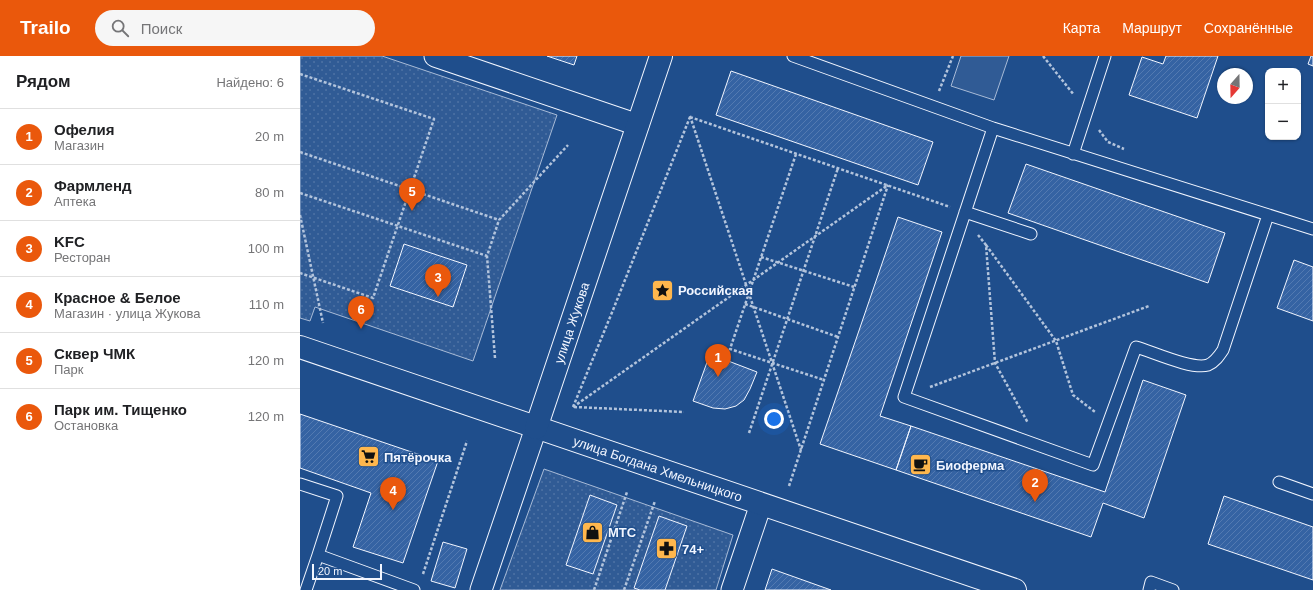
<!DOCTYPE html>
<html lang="ru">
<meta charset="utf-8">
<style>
body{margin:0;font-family:Helvetica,sans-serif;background:#f6f6f6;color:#202124}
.controls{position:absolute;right:12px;top:12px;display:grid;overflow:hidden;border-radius:8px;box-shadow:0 1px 3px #0004}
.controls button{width:36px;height:36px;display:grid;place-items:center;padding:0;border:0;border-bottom:1px solid #e0e0e0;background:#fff;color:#202124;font:20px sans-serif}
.compass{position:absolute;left:917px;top:12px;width:36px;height:36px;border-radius:50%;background:#fff;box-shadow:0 1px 3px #0004;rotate:200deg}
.scale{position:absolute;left:12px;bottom:10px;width:70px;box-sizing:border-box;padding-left:4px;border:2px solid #f2f6ff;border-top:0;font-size:11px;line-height:14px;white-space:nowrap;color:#f2f6ff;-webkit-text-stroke:3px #1f4e8c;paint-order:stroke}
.you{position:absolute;left:474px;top:363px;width:14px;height:14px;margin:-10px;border:3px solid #fff;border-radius:50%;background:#1a73e8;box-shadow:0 0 0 6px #1a73e833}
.badge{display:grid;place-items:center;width:26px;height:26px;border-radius:50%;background:#ea580c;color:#fff;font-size:13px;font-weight:700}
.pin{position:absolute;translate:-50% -33px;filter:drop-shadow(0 1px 2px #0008)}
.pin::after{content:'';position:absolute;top:21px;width:14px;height:12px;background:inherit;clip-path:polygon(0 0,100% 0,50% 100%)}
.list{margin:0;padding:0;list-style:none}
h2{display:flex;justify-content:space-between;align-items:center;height:52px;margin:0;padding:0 16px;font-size:17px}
h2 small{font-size:13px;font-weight:400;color:#757577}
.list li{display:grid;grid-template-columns:26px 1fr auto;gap:12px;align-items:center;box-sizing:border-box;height:56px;padding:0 16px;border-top:1px solid #e0e0e0}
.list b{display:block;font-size:15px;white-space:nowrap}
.list p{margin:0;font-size:13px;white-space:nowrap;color:#757577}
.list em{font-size:13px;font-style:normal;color:#757577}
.icon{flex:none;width:22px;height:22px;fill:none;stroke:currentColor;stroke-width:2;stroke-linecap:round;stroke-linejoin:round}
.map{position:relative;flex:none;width:1013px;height:534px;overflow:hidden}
header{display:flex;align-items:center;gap:24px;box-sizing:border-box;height:56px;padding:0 20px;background:#ea580c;color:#fff}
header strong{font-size:19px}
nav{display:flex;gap:22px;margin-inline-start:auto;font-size:14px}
.search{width:280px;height:36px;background:#f6f6f6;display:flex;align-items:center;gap:10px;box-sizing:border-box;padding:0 14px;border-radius:22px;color:#757577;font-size:15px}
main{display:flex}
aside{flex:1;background:#fff}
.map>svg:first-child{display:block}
.park{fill:url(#park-dots);stroke:#a8bbd7}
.garden{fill:#305b95;stroke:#a8bbd7}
.building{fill:url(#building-hatch);stroke:#f2f6ff}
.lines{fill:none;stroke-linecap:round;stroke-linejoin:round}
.lane-casing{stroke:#f2f6ff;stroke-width:13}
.street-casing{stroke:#f2f6ff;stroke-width:23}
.secondary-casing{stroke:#f2f6ff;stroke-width:24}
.path{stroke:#b3c4dc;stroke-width:2.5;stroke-dasharray:3 2;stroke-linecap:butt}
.lane{stroke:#1f4e8c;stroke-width:11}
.street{stroke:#1f4e8c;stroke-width:21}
.secondary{stroke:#1f4e8c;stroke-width:22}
.labels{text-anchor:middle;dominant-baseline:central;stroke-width:3;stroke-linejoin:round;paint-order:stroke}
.poi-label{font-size:13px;font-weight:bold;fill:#f2f6ff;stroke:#1f4e8c;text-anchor:start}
.street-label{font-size:13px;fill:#f2f6ff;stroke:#1f4e8c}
</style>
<header>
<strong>Trailo</strong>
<div class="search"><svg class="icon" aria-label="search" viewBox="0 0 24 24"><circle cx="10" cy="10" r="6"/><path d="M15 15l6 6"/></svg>Поиск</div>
<nav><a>Карта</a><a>Маршрут</a><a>Сохранённые</a></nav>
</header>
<main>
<aside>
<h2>Рядом<small>Найдено: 6</small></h2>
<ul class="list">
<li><span class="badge">1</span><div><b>Офелия</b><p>Магазин</p></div><em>20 m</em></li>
<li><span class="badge">2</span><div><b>Фармленд</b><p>Аптека</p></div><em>80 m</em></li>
<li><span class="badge">3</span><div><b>KFC</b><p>Ресторан</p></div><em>100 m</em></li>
<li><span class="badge">4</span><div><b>Красное &amp; Белое</b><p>Магазин · улица Жукова</p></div><em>110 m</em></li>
<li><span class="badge">5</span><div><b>Сквер ЧМК</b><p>Парк</p></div><em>120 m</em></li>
<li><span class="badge">6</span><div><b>Парк им. Тищенко</b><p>Остановка</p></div><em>120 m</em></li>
</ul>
</aside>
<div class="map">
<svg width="1013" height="534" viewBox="0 0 1013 534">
<defs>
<pattern id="park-dots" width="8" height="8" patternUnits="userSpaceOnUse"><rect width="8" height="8" fill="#305b95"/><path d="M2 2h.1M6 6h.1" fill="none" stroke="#4e73a5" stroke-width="1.8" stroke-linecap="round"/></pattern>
<pattern id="building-hatch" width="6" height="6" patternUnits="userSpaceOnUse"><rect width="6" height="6" fill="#3563a3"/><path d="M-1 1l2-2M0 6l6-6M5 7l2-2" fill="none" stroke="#537ab1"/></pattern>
</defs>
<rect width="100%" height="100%" fill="#1f4e8c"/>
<path class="park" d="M0,0H82L257,59L173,305L15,251L10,265L0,262Z
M244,413L433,479L416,534H200Z"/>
<path class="garden" d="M661,0H709L694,44L651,30Z"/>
<path class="building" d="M247,0H277L274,9Z
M866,0H918L897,62L829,39L842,1L863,8Z
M1011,0H1013V10L1008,8Z
M431,15L633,86L618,129L416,59Z
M726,108L925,177L908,227L708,157Z
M598,161L642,176L580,360L611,370L596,414L520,388Z
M104,188L167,209L153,251L90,230Z
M994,204L1013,211V265L977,252Z
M410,298L457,316L450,333L444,344L436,350L425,353L413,352L393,345Z
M843,324L886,339L844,462L803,447L791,481L596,414L611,370L805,436Z
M0,358L138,405L103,507L53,491L71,437L0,412Z
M290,439L317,449L293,518L266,509Z
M924,440L1013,471V524L908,488Z
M359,460L387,470L365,534H340L334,532Z
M143,486L167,493L155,532L131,525Z
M472,513L531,534H465Z"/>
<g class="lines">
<defs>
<path id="lane" d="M493,0L693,72L1013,173
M693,72L604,341L793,409L836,291C853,296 892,314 908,309C915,306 919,300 923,294L968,159
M773,98L805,0
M665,156L731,178
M979,426L1013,438
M0,428L37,440L18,499
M6,534L18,499L114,534
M849,534L851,526L873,534"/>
<path id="street" d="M135,0L338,69
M181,534L236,372
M432,534L461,448"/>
<g id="secondary">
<path id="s1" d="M0,291L715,534"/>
<path id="s2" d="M236,372L361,0"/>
</g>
</defs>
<use href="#lane" class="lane-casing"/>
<use href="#street" class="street-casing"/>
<use href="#secondary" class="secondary-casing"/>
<path class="path" d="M743,0L774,39
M0,18L134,63L73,242L0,217
M639,35L653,0
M390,60L501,394
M390,61L650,151
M799,74L808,86L824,93
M0,96L199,164
M496,98L430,293L524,324
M0,137L187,200
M0,159L23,267
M678,179L686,189L695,307L728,367
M686,189L756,285L773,339L795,356
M461,201L554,231
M445,248L538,281
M195,302L187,200L199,164L268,89
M630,331L849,250
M273,351L588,129
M273,351L313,254L390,61
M274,351L384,356
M449,377L538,112
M489,430L588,129
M123,518L167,385
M294,534L327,436
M324,534L355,445"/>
<use href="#lane" class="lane"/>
<use href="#street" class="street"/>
<use href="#secondary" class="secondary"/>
</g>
<defs>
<symbol id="sight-square" viewBox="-11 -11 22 22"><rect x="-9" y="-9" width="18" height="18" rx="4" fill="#ffb74d" stroke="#1f4e8c"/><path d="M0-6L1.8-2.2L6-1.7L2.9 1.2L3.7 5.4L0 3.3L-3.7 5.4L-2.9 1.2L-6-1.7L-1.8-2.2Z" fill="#111"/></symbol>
<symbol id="supermarket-square" viewBox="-11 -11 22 22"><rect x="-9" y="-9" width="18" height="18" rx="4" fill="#ffb74d" stroke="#1f4e8c"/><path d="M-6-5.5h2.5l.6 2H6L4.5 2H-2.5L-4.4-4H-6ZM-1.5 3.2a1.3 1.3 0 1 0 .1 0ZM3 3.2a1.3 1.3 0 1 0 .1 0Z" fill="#111"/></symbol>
<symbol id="cafe-square" viewBox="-11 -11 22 22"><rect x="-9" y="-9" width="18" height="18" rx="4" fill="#ffb74d" stroke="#1f4e8c"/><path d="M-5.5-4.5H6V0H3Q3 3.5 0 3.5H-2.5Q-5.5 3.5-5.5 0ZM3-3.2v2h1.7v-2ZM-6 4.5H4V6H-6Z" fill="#111"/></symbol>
<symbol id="shop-square" viewBox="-11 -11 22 22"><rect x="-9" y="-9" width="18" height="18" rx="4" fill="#ffb74d" stroke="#1f4e8c"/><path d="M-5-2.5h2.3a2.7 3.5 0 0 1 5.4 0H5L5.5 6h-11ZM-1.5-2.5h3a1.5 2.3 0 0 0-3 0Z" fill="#111"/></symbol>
<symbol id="pharmacy-square" viewBox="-11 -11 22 22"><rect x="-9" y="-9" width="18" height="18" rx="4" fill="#ffb74d" stroke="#1f4e8c"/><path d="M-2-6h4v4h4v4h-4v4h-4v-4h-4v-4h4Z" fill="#111"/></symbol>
</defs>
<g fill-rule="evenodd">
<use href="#sight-square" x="350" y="222" width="25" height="25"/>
<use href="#supermarket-square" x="56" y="388" width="25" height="25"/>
<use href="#cafe-square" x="608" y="396" width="25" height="25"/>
<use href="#shop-square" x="280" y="464" width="25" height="25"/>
<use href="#pharmacy-square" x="354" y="480" width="25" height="25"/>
</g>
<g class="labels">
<g class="poi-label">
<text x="378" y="234">Российская</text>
<text x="84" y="401">Пятёрочка</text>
<text x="636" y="409">Биоферма</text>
<text x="308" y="476">МТС</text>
<text x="382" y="493">74+</text>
</g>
<g class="street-label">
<text stroke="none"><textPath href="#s2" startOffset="111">улица Жукова</textPath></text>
<text stroke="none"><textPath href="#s1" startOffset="378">улица Богдана Хмельницкого</textPath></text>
</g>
</g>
</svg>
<div class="controls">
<button>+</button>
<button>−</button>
</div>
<svg class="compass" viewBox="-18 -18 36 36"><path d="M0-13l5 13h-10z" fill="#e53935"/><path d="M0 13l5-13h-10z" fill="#757577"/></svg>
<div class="scale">20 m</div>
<div class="you"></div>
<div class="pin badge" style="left:418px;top:321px">1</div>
<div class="pin badge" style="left:735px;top:446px">2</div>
<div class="pin badge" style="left:138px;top:241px">3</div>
<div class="pin badge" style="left:93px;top:454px">4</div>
<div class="pin badge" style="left:112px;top:155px">5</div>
<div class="pin badge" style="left:61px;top:273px">6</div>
</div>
</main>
